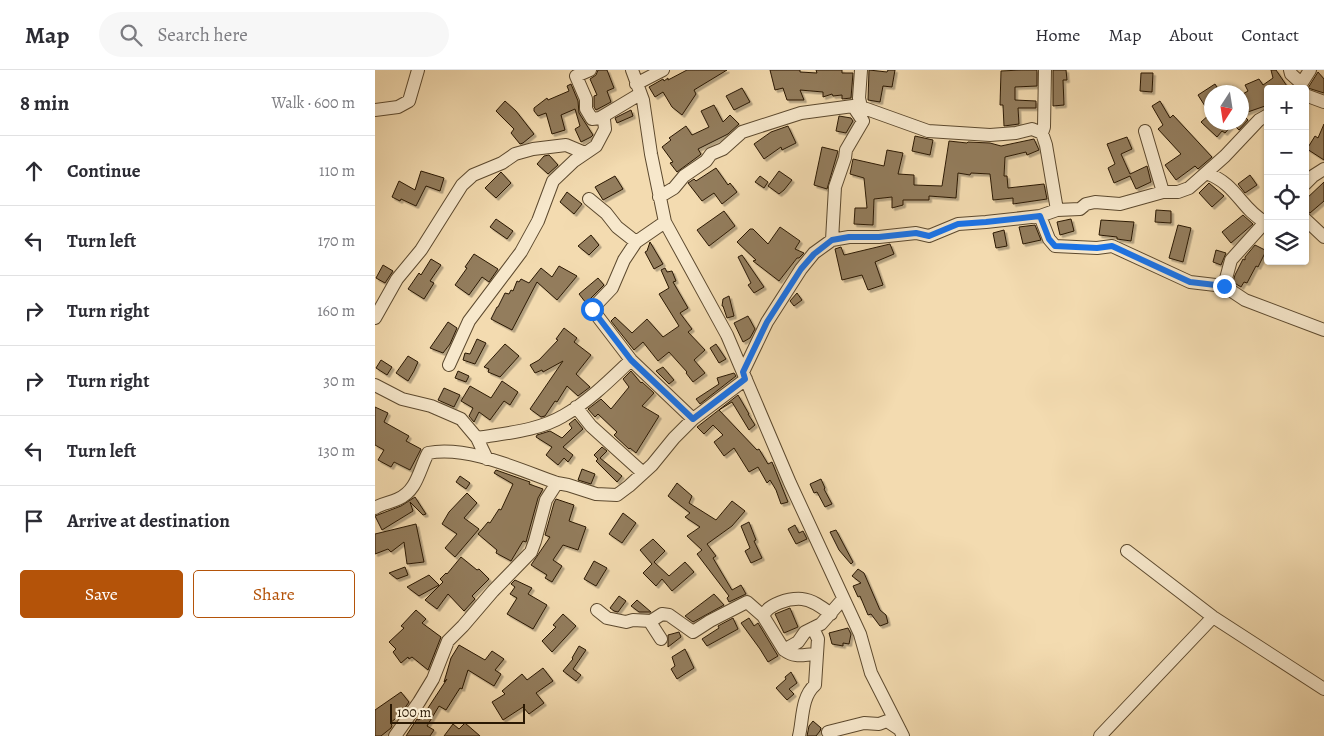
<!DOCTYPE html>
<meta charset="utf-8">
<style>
body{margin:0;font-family:Alegreya,serif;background:#f7f7f7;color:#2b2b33}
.controls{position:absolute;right:15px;top:15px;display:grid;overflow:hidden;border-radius:5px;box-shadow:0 1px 4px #0004}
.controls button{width:45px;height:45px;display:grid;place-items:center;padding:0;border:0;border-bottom:1px solid #e1e1e2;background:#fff;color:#2b2b33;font:25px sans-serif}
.compass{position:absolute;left:829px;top:15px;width:45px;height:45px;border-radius:50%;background:#fff;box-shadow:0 1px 4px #0004;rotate:192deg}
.scale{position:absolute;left:15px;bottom:12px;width:135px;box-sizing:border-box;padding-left:5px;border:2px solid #2a1803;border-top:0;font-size:14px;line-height:18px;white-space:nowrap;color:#2a1803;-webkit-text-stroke:4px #f7e8cc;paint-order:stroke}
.stop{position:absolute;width:15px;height:15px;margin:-11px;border:4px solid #1a73e8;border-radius:50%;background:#fff}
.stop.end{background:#1a73e8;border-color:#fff;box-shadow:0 1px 5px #0008}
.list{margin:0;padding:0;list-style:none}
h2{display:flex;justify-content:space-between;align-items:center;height:65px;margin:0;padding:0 20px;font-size:21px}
h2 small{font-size:16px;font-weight:400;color:#7c7c81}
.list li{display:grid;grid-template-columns:32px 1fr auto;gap:15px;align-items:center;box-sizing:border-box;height:70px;padding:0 20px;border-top:1px solid #e1e1e2}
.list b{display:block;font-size:19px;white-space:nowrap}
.list em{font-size:16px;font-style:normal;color:#7c7c81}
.actions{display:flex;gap:10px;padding:15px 20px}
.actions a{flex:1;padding:11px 0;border:1px solid #b45309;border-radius:5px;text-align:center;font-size:18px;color:#b45309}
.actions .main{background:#b45309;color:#fff}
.icon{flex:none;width:28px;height:28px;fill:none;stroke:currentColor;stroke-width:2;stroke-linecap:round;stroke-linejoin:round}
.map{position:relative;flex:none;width:949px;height:666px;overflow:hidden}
header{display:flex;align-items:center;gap:30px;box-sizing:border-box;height:70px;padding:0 25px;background:#fff;border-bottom:1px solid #e1e1e2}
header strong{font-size:24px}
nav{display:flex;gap:28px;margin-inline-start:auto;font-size:18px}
.search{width:350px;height:45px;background:#f7f7f7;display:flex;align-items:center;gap:12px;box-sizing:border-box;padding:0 18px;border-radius:28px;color:#7c7c81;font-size:19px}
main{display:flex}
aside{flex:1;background:#fff}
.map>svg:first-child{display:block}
.building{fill:#937d5d;stroke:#2a1803;filter:url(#shadow)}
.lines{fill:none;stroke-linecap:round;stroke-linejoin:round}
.minor-casing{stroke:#5c492e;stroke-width:14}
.minor{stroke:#f7e8cc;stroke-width:12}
.route{stroke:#1a73e8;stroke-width:6}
</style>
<header>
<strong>Map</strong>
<div class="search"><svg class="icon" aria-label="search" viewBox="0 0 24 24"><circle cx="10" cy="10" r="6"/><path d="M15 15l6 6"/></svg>Search here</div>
<nav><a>Home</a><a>Map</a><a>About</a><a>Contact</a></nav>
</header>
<main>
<aside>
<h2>8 min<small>Walk · 600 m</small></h2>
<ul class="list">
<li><svg class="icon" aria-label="ahead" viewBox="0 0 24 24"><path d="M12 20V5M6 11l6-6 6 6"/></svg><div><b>Continue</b></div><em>110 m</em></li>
<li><svg class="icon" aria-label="left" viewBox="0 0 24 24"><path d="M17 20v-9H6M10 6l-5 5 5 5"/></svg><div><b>Turn left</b></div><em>170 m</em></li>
<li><svg class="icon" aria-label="right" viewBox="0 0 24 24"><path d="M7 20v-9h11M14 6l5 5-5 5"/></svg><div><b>Turn right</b></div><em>160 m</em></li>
<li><svg class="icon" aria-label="right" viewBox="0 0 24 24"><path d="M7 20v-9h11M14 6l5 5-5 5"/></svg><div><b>Turn right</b></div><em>30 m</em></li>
<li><svg class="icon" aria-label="left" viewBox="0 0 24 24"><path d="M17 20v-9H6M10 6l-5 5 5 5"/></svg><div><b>Turn left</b></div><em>130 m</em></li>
<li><svg class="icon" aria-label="arrive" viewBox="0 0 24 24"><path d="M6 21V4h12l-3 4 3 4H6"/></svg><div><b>Arrive at destination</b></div></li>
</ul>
<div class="actions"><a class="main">Save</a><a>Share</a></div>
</aside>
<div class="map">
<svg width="949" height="666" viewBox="0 0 949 666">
<defs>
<filter id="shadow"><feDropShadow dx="2.5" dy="2.5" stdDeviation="0" flood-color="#0004"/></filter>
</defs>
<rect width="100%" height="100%" fill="#f3dbb0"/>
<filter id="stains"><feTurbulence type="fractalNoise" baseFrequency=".004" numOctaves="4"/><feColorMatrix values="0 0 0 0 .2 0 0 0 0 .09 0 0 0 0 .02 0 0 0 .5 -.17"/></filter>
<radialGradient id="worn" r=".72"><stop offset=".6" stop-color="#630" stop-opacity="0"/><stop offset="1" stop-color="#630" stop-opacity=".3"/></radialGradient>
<path class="building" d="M223,0H232L239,18L232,21L236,32L221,40L219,37V26L222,25L215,9L221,5Z
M312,0H352L319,20L321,24L307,45L297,37L288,22L280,27L274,17L288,9L289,11L293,8V10Z
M395,0H425V2L442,3L441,0H467V3H478L476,28L467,29V25L458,26L457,24L448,27V22L425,20L429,30H412L408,18L400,20Z
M494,0L512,2L513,0H520L517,17L508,16L505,32L493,30Z
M646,0H662V16L640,17V30L661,31V38H643L644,54L629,56L628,35H625L626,1Z
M678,0H691L692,10H688L689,35L678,36Z
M896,0H901L914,19H893V35L867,44L873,50L864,60L858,54L850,63L847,61L842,67L826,52L835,44L823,25L840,14L845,22H836V52H866V25L873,21L870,15L884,9L888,15L898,8Z
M943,2L949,9V23L933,18Z
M766,3H778L777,22L765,21Z
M196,14L203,31L204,43L218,65L216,67L206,72L200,59L205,56L200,39L186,45L190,60L177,64L171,43L163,46L159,41V38L172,28L173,30L194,21L192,16Z
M367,18L375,32L359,40L351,26Z
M130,31L141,41L159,64L148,73L145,74L136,63L139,59L121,41Z
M785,31L795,48L798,45L837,87L823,99L820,96L801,110L790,95L806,84L783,59L788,55L777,36Z
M339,35L348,52L355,45L364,54L353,64L323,79L326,84L325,85L302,102L295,93L298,92L287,77L296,70L294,68L311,56L317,65L334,57L326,41Z
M256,40L258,46L242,53L240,48Z
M464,46L476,48L478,51L471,63L461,61Z
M949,54V90L932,79L940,66L943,68Z
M413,56L421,73L407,80L406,77L389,89L379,74L396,62Z
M540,66L558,70L555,85L537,81Z
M752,67L757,79L746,84L755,104L772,96L776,112L761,119L755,106L739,113L733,98L740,94L732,74Z
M659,69L664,80L652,85L651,82L630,87L629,106H632L633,118L669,114L672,129L638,134V128L618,130L615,104L596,103L595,105L583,103L581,128L554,126V130H528V135L517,138V127L499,129L498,155L479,154L480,138H492L489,108L475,104L478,89L509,96L512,80L528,83L523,104L539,105V115L567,116L574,71L592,73L593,72L615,73L626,76Z
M447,77L463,81L452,119L439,115Z
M174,85L183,95L173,104L162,94L169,86Z
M341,98L353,115L355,113L362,122L347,134L339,123L327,131L313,113L319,109L321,111Z
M46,101L69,108L65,121L51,116L41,136L26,129L25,131L17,127L24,111L40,120Z
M404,101L417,110L409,120L404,124L393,116Z
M126,102L136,113L121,128L110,118Z
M875,105L882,115L870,123L863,114Z
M240,106L248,119L228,130L220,117Z
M385,106L393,112L389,118L380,112Z
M949,112V131L935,143L930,141V130Z
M834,113L849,126L837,137L824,123Z
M192,122L207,134L199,144L185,132Z
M781,140L796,141V153L780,152Z
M349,141L360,156L334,176L322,160Z
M868,145L878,154L856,173L847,162Z
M121,149L138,161L132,169L115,157Z
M696,149L699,161L685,165L682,152Z
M726,150L759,152L756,171L742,169V167L724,165Z
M660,155L666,170L648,174L644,157Z
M803,155L816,158L808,192L794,188Z
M405,157L425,171L420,179L429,183L424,188H422L404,211L378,191L381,190L362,172L375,159H378L393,174Z
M629,160L632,176L621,178L618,163Z
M216,165L224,175L214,185L203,176Z
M275,172L288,194L279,199L270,182L272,181Z
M515,174L519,184L500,192L508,215L493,220L487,205L467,210L460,179L466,177L469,185Z
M880,175L890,180V183L883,197L881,196L872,213L869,212L866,217L858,212L860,205L868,189L870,190V187Z
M841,180L851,183L846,195L838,192Z
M99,184L123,199L114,212L107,207L94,225L80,215L92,198L90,197Z
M367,185L389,217L379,223L373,215L376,213L363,187Z
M56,189L66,195L55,211L59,213L49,229L33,219L44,203L46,205Z
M8,195L18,201L10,213L1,208Z
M184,196L202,206L182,230L162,212L137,260L116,249L122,237H123L130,223L134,224L136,220L138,221L142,211L144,212L146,209L154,213L166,198L177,207Z
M290,198L292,202L297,201L301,211L298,212L313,238L305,243L317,259L313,262L330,280L319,290L330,303L318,312L311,303L312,302L294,282L283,291L268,272L259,280L236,251L240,247L257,263L272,249L288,267L304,256L284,224L294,218L286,200Z
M223,208L229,215L211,233L204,224Z
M422,223L427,230L419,236L415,231Z
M354,226L359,246L352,248L348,236H347L348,229Z
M373,246L380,259L375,268L368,272L359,253Z
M73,252L82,258L75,274L68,283L55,278Z
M189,258L202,268L199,272L216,285L201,304L215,317L203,326L192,316L182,332L180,331L170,346L166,347L155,339L188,291L168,302L167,300L160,303L155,295L164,290L183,270L181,269Z
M102,269L111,273L100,294L88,290L90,283L95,284Z
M130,274L144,286L125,307L113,302L114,299L109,297Z
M341,274L351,289L344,293L335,278Z
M33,286L43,292L39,301L33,311L21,303Z
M6,290L17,297L12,305L1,298Z
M288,297L299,310L294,314L281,301Z
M83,301L94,306L91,312L80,308Z
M256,301L266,313L267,312L279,323L267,336L284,346L261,383L255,378L254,379L239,365L242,362L223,344L220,347L213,339L226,329L236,339L254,317L248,309Z
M359,303L361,306L325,334L321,329L344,314L342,308Z
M127,311L143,322L135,335L129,331L115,350L104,342L99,352L94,346L98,338L86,331L95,316L116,328Z
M69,318L85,325L79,337L63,330Z
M363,325L374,344H373L380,355L374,360L357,332L344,340L382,380L384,379L393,394L397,392L413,432L406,434L401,420L395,410L392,413L383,397L374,402L359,378L349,386L339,372L348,365L338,355L329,364L322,357Z
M0,337L13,343L9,352L34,366L31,371L46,379L35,400L19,392L16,397L3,390L9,380L0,375Z
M200,349L208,359L188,377L198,385L193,392L189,388L183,395L171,385L177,377L161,367L162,365L175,361L187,368L197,358L194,354Z
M227,377L232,381L225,388L247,406L242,412L221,391L223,389L219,385Z
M207,399L220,404L216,414L203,410Z
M121,400L155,412L154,414L168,419L163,428L151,472L148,471L136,491L121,483L122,480L103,464L113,452L115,453L124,439L126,440L138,414L119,403Z
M85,406L95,413L91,419L81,412Z
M446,409L450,418L449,419L457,434L450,437L442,422L439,423L435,414Z
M302,413L317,426L314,433L341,450L357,431L370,441L357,456L332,474L341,486L338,488L357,520L366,515L371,524L354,532L352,528L354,526L322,484L327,480L312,466L325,457L310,447L315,443L293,426Z
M92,423L102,433L89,448L104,459L80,487L70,478L82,464L67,454L74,442Z
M40,427L51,444L48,445L35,432L38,441L7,460L0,446L26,436Z
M181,429L199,435L194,451L211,457L203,480L188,475L178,490L187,496L177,512L170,508L172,505L156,495L175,467L170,465L179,433Z
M248,443L261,453L247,473L234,464Z
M374,452L381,470L379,471L387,488L376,493L370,481L375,478L366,456Z
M41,454L49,492L32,494L29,472L16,482L13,479L0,484V464Z
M420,455L424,463L428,461L432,469L421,474L413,459Z
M461,460L478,492L476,494L464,480L455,462Z
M278,469L290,481L279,492L294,506L310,492L319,502L297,521L287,509L281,516L268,503L277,494L265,480Z
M86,487L102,500L104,499L114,509L97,526L100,529L89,541L73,524L62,539L50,530L68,512L65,509L71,503L72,504Z
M219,491L232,498L221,516L209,509Z
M30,497L33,505L22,509L14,503Z
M483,499L489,503L505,540L511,545L513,553L505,556L496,544L493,545L485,526L483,527L478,516L486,513L477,506Z
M54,505L64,515L44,526L32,517Z
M140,510L157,518L153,524L172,535L158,559L132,544L142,528L135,524L140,517L136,514Z
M339,524L349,535L318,552L310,546Z
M244,526L251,531L243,542L239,541L235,538Z
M262,530L276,542H264L256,536Z
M415,538L423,557L409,563L400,544Z
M41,540L51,549L47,553L66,567L53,600L37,587L34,589L33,587L26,593L18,582L21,579L14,572L29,558L26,556Z
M188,544L201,556L177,582L167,571L181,557L178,555Z
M358,548L363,559L332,576L327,569L344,558L343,556Z
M374,548L379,556L383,553L403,586L393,592L385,579L366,553Z
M473,558L476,564L474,574L468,573V576L457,574L454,563Z
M304,562L306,567L293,577V565Z
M84,575L110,590L117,581L129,589L120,600L126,604L119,616L93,600L87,619L85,618L71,640L64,636L52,656L59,660L55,666H31L42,649L44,650L51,641L72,609L69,612L76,588Z
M204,576L211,580L198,599L206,605L201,611L188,601L198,589L197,588Z
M310,579L319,598L302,609L296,599L300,596L297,587Z
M168,598L178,611L161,623L169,633L154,644L148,637L128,650L117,632L130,624L127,621L147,604L152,610Z
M416,602L422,613L414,619L419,624L412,630L401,618L411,609L410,607Z
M26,622L34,632L25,645L15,653L17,655L16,658L6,666H0V640Z
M438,651L446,658L445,661L441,666H432L434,656Z
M90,653L105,666H69L78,654L84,659Z"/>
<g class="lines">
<defs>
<path id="minor" d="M215,0L201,6L211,29V39L217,49L225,48L265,24
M257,0L268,30L276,84L290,152L352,265L415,413L485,564L496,603L528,666
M915,0L916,4L926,13
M261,14L288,0
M923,19L935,0
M930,25L949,32
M486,37L553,61L615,65L641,63L657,59L667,63L671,75L682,140
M0,40L23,37L34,31L43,0
M770,61L788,122
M667,63L669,57L670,0
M831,103C862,114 865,138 890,152
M930,114L938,106L949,99
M284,127L299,118L309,106L331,91L336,84L348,79L367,62L426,43L478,36L486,37L484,28L486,0
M214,129L231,143L242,157L261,172
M665,146L674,169L680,176L722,178L737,176L815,212L849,216L870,230L949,260
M930,149L949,167
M290,152L261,172L249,190L237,218L217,239L256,290L318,349
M457,170L460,117L470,88L471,80L488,51L478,36
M849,216L856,190L893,149
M0,248L22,209L46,180L87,115L98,105L127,93L140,84L158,79L191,75L210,83
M74,295L94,251L146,182L163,151L178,111L199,91L221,76L230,59L229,50L225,48
M368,302L392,252L426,199L439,183L457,170L474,167H504L541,163L554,166L583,154L611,152L665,146L682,140L705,139L711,134L720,132L745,134L788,122H803L814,118L850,86L884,50L893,45
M0,315L27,329L56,336L86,349L102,368L112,389
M201,337L216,356L268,403
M102,368C130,363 163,361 188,346C213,332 235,310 256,290
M0,438C7,433 15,433 23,429C42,421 44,400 53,383C92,375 145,400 182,413L193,415L221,424L242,425L254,416L277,395L299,368L318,349L371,309
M752,481L838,547L949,619
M222,540L232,548L251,552L258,550L276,551L287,544L294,545L318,562L335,551L372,532L388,546L409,580C422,589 429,584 442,584L440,615C426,627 428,650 424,666
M388,546C393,534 414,528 427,529C438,530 448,538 456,544
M276,551L275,552L286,569
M438,558L443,569L442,584
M409,580L423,572L430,562L446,554L468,529
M453,662L489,653L504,654L512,651L524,659
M20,666L44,632L58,609L73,571L88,556L118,521L156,482L160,471L171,430L182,413
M725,666L838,547"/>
</defs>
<use href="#minor" class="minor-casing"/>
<use href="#minor" class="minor"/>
</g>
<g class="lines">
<path class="route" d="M217,239L256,290L318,349L370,309L368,302L392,252L426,199L439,184L457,170L474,167H504L541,163L554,166L583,154L611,152L665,146L674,169L680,176L722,178L737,176L815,212L849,216"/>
</g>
<rect width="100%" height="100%" filter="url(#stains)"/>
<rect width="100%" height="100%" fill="url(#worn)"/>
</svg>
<div class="controls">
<button>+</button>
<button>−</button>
<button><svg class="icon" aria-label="locate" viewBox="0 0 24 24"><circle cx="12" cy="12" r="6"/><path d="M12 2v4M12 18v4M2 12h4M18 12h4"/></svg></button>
<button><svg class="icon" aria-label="layers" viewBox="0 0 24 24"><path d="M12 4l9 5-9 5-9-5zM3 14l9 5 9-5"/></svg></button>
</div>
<svg class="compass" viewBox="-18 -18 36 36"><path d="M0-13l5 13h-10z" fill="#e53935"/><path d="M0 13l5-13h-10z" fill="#7c7c81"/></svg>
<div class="scale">100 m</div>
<div class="stop" style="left:217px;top:239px"></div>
<div class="stop end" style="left:849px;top:216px"></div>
</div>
</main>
